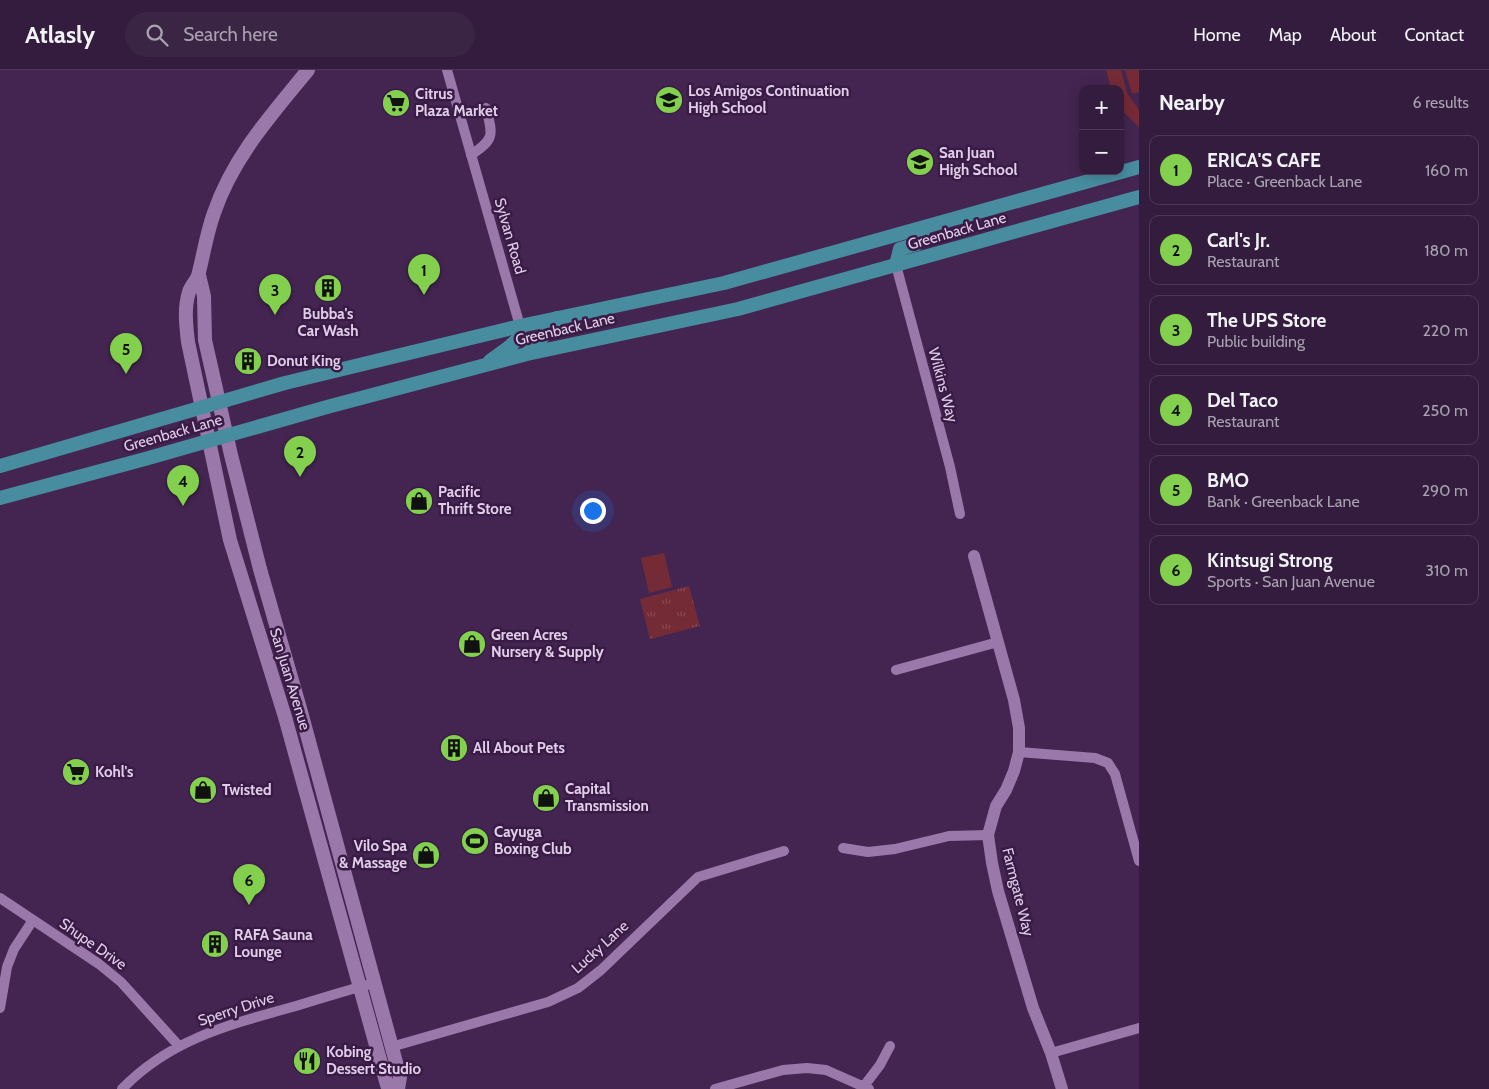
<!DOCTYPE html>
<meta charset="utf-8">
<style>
body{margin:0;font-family:Cabin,sans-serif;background:#3b2544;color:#f1f3f6}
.controls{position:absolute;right:15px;top:15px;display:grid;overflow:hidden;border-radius:10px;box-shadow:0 2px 12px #0003}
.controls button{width:45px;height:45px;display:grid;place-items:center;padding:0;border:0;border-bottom:1px solid #4e3a57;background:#331c3d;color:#f1f3f6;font:25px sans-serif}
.you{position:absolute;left:592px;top:440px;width:18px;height:18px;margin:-12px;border:4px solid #fff;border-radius:50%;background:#1a73e8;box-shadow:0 0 0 8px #1a73e833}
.badge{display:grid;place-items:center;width:32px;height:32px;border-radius:50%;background:#83d04f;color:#111;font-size:16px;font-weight:700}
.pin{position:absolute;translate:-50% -41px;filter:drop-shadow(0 1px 2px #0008)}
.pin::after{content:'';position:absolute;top:26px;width:18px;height:15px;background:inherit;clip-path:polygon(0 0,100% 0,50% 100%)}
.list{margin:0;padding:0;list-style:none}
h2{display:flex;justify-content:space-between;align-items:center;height:65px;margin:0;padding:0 20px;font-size:21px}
h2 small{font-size:16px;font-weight:400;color:#a9a1b0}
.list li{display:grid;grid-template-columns:32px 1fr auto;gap:15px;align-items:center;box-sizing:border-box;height:70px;margin:0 10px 10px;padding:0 10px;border:1px solid #4e3a57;border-radius:10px}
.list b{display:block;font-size:19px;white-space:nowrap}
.list p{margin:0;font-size:16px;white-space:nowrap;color:#a9a1b0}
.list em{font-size:16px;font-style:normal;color:#a9a1b0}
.icon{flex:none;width:28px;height:28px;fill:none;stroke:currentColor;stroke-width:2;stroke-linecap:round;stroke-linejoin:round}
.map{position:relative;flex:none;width:1139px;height:1019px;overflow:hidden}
header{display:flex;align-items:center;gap:30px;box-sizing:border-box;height:70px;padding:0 25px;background:#331c3d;border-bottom:1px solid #4e3a57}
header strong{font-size:24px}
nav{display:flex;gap:28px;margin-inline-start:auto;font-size:18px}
.search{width:350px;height:45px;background:#3b2544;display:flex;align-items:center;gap:12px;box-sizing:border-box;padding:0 18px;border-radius:28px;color:#a9a1b0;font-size:19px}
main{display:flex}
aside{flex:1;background:#331c3d}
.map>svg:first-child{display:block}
.green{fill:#752b35}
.park{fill:url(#park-tufts)}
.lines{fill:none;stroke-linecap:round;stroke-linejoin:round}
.minor{stroke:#9a78aa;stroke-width:10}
.tertiary{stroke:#9a78aa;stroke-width:12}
.secondary{stroke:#9a78aa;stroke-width:14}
.primary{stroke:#488ca0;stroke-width:14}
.labels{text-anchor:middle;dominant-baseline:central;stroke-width:5;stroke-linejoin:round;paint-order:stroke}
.poi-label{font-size:15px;font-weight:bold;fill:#e0cee9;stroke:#391b46;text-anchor:start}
.street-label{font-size:15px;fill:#e0cee9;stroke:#391b46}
</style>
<header>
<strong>Atlasly</strong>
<div class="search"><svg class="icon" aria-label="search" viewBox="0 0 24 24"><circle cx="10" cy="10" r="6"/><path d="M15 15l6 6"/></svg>Search here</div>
<nav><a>Home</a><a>Map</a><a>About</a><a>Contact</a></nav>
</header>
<main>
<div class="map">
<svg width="1139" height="1019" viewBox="0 0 1139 1019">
<defs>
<pattern id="park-tufts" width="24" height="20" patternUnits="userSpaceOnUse" patternTransform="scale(1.25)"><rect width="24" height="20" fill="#752b35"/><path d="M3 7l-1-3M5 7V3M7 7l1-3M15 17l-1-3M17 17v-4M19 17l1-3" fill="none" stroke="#884952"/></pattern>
</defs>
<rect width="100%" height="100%" fill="#442551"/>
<path class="green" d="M1106,0H1121L1127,23L1139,40V57L1120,39V19H1111Z
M1125,0H1139V22L1132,24Z
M664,483L672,517L649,523L641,488Z"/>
<path class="park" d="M689,516L700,556L650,569L640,529Z"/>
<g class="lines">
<path class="minor" d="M447,0L520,256
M471,85C495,69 493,65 486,38
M896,195L950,397L960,444
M896,600L998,572
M1019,682L1095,688L1108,693L1115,704L1139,791
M843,778L868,782L895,779L949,766L988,765
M0,828L99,894L121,912L179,976
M0,938L7,897L14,879L33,850
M391,977L548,932L578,918L601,900L698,807L784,781
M1051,983L1139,958
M864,1016L880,995L890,976
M122,1019C170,969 231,954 296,936C322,928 348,920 374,913
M715,1019L783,1000L807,998L826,1000L869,1019"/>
<path class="tertiary" d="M974,486L1014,630L1019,658V682L1014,701L1006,720L996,736L988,765L992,793L998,821L1033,938L1051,983L1062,1019"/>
<path class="secondary" d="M308,0C272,44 233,87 214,143C207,162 204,182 199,202C198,210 191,215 189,222C184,238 186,255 188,272L230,470L285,647L387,1015L392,1019
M199,205L204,226L205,270L231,385L260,499L301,642L400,1007L398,1019"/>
<path class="primary" d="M896,195L900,179L917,174L925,157
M527,284L547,262L557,248
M490,291L508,278L518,269L520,256
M0,396L285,313L520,256L724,213L1139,97
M0,428L145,389L327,337L527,284L738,239L1139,127"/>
</g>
<defs>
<symbol id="school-disc" viewBox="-11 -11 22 22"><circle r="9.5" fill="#83d04f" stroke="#391b46"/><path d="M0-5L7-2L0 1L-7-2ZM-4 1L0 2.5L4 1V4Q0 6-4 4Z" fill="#111"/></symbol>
<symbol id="supermarket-disc" viewBox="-11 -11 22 22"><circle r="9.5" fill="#83d04f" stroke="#391b46"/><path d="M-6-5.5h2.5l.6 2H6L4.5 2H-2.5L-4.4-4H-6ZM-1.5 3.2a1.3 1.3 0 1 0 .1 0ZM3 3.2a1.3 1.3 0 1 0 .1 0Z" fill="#111"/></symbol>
<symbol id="building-disc" viewBox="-11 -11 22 22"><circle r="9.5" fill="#83d04f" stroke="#391b46"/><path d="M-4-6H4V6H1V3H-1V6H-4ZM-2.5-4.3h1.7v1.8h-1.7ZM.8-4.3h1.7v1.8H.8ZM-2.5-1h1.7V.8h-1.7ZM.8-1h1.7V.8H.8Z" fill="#111"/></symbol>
<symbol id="shop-disc" viewBox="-11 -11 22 22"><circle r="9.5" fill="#83d04f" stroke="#391b46"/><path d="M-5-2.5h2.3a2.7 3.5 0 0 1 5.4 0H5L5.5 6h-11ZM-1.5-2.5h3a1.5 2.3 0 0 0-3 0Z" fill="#111"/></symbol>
<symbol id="stadium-disc" viewBox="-11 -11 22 22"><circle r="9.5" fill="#83d04f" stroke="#391b46"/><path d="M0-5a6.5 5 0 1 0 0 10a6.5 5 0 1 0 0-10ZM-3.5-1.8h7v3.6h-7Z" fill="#111"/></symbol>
<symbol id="restaurant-disc" viewBox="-11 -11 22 22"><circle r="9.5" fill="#83d04f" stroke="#391b46"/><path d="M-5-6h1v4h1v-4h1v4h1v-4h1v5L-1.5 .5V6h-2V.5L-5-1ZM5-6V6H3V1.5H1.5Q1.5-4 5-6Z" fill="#111"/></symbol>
</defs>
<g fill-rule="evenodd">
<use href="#school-disc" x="653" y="14" width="32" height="32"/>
<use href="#supermarket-disc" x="380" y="17" width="32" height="32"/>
<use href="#school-disc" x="904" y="76" width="32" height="32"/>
<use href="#building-disc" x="312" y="202" width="32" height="32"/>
<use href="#building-disc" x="232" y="275" width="32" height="32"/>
<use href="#shop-disc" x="403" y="415" width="32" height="32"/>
<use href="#shop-disc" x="456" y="558" width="32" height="32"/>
<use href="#building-disc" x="438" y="662" width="32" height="32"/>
<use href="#supermarket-disc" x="60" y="686" width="32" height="32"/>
<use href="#shop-disc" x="187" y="704" width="32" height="32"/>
<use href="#shop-disc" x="530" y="712" width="32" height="32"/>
<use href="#stadium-disc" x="459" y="755" width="32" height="32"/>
<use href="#shop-disc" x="410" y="769" width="32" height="32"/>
<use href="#building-disc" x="199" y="858" width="32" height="32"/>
<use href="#restaurant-disc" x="291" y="975" width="32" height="32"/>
</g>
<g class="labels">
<g class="poi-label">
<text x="688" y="21">Los Amigos Continuation<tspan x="688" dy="17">High School</tspan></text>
<text x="415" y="24">Citrus<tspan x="415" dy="17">Plaza Market</tspan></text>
<text x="939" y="83">San Juan<tspan x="939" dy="17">High School</tspan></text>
<text x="328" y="244" text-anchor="middle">Bubba's<tspan x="328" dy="17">Car Wash</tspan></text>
<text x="267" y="291">Donut King</text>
<text x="438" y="422">Pacific<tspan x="438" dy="17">Thrift Store</tspan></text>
<text x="491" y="565">Green Acres<tspan x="491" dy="17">Nursery &amp; Supply</tspan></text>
<text x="473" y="678">All About Pets</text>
<text x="95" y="702">Kohl's</text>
<text x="565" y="719">Capital<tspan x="565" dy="17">Transmission</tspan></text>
<text x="222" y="720">Twisted</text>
<text x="494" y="762">Cayuga<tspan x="494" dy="17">Boxing Club</tspan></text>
<text x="407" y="776" text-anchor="end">Vilo Spa<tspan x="407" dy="17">&amp; Massage</tspan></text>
<text x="234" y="865">RAFA Sauna<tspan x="234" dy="17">Lounge</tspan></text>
<text x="326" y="982">Kobing<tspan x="326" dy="17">Dessert Studio</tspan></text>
</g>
<g class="street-label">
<text transform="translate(957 161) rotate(-16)">Greenback Lane</text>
<text transform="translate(510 166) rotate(74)">Sylvan Road</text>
<text transform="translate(565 259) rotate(-13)">Greenback Lane</text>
<text transform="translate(943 315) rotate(75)">Wilkins Way</text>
<text transform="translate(173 363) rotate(-16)">Greenback Lane</text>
<text transform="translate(290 609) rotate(73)">San Juan Avenue</text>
<text transform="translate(1018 822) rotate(76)">Farmgate Way</text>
<text transform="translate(93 874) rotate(35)">Shupe Drive</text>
<text transform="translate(600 877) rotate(-42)">Lucky Lane</text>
<text transform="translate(236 939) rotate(-18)">Sperry Drive</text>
</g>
</g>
</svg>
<div class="controls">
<button>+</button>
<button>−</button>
</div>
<div class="you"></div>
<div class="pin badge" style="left:424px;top:225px">1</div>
<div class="pin badge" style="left:300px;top:407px">2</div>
<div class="pin badge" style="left:275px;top:245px">3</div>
<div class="pin badge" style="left:183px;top:436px">4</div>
<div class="pin badge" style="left:126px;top:304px">5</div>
<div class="pin badge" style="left:249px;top:835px">6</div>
</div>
<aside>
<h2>Nearby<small>6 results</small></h2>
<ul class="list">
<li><span class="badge">1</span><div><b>ERICA'S CAFE</b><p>Place · Greenback Lane</p></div><em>160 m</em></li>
<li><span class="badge">2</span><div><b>Carl's Jr.</b><p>Restaurant</p></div><em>180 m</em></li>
<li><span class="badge">3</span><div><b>The UPS Store</b><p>Public building</p></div><em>220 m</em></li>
<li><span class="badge">4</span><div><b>Del Taco</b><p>Restaurant</p></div><em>250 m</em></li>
<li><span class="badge">5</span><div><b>BMO</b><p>Bank · Greenback Lane</p></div><em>290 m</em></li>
<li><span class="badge">6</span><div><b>Kintsugi Strong</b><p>Sports · San Juan Avenue</p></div><em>310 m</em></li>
</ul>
</aside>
</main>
